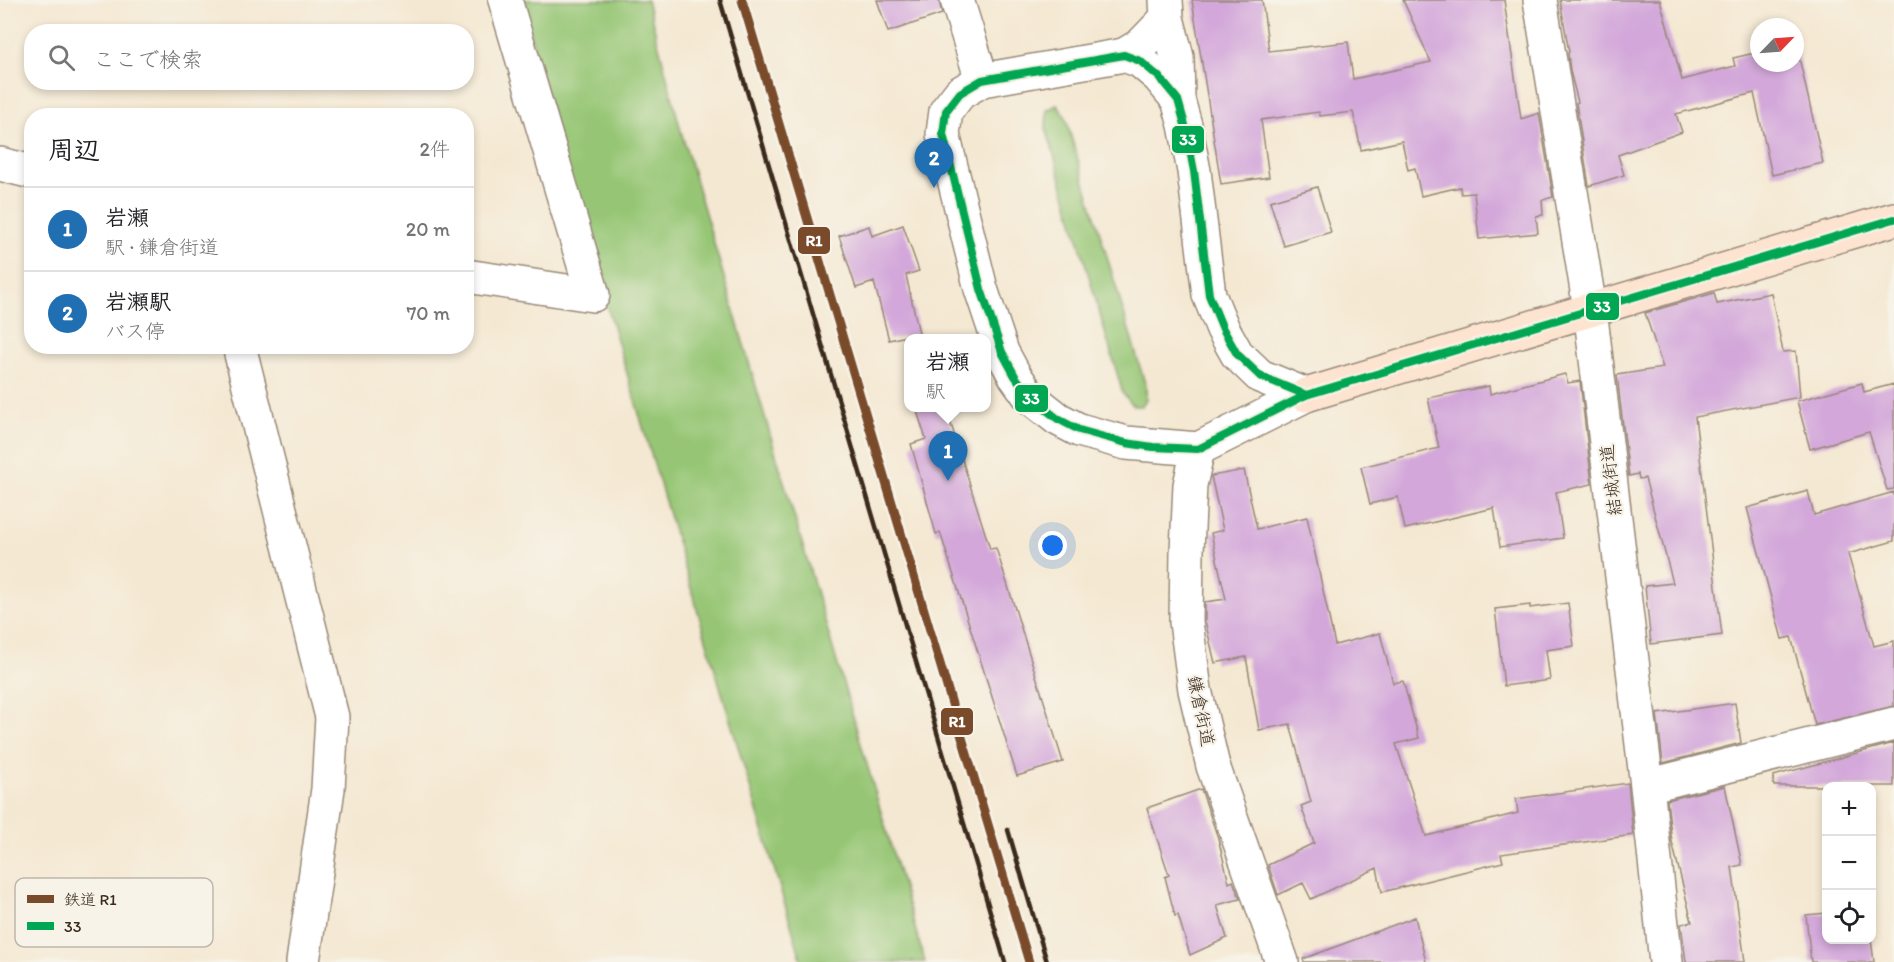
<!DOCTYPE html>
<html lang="ja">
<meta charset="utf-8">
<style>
body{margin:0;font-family:Itim,"Klee One",sans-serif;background:#f2f2f2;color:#202124}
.controls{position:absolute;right:18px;bottom:18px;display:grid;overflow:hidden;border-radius:12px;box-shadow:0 3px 9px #0003}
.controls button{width:54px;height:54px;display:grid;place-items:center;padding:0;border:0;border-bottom:2px solid #e0e0e0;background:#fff;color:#202124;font:30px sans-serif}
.compass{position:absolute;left:1750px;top:18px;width:54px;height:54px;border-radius:50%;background:#fff;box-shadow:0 3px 9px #0003;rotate:65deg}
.you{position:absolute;left:1053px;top:546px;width:21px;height:21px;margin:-15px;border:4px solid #fff;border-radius:50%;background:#1a73e8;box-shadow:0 0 0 9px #1a73e833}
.badge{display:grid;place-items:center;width:39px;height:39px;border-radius:50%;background:#1f6fb2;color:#fff;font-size:20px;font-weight:700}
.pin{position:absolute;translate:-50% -50px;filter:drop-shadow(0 2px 3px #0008)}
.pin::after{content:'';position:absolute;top:32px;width:21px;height:18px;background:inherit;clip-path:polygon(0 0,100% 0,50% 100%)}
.popup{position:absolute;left:904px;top:334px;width:87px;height:78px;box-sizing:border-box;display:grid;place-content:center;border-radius:12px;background:#fff;filter:drop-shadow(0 2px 4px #0005);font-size:20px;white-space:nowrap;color:#757577}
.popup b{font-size:22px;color:#202124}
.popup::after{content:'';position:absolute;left:50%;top:100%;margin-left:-12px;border:12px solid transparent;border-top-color:#fff}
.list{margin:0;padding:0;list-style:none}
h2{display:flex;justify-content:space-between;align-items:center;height:78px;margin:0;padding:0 24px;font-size:26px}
h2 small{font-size:20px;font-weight:400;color:#757577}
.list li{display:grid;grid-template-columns:39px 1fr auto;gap:18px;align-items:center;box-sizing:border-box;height:84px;padding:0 24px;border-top:2px solid #e0e0e0}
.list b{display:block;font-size:22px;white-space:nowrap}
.list p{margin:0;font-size:20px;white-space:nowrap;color:#757577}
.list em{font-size:20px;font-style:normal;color:#757577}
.icon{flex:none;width:33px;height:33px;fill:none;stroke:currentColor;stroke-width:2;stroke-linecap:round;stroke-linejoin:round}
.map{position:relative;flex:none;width:1894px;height:962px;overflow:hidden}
.search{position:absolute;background:#fff;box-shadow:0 3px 9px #0003;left:24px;top:24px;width:450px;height:66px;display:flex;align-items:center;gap:15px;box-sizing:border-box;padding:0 21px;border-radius:24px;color:#757577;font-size:22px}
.panel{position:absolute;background:#fff;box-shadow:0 3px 9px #0003;left:24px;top:108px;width:450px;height:246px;border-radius:24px}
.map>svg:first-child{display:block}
.green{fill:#96c675;stroke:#68784a;stroke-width:1.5}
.building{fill:#d3a7da}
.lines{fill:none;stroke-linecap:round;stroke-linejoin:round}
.minor-casing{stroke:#988978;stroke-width:36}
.tertiary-casing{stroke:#988978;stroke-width:36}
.secondary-casing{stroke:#988978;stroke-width:36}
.minor{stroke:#fff;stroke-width:33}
.tertiary{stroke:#fff;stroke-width:33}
.secondary{stroke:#fde4d1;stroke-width:33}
.rail{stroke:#3b2a1e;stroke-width:4.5}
.bus-1-casing{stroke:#f7f3e8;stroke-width:12}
.bus-1{stroke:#00a651;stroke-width:8}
.rail-1-casing{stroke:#f7f3e8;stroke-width:14}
.rail-1{stroke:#7a4b2a;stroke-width:9}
.labels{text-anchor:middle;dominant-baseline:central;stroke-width:4.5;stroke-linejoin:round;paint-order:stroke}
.street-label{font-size:18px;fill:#3b2a1e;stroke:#f7f3e8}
.key{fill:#f7f3e8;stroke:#bfb7ab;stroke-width:1.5}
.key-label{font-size:16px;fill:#3b2a1e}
.line-badge{stroke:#f7f3e8;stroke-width:2}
.badge-label{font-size:16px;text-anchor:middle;font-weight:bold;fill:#fff}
</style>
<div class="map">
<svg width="1894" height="962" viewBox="0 0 1894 962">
<rect width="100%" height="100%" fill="#f7f3e8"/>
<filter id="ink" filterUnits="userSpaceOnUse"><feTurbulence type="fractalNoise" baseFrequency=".0167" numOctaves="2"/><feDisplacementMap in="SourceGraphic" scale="12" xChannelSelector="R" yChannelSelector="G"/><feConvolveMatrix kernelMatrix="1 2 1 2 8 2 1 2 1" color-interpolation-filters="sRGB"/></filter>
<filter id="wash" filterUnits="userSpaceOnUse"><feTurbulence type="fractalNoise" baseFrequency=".008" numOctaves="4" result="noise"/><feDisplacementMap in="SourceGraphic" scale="24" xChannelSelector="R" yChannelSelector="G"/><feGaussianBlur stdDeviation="1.35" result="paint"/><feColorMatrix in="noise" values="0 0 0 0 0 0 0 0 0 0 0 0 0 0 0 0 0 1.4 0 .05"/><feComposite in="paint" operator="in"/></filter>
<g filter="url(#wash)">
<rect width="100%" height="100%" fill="#f4e8d2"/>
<path class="green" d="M521,0H647L681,131L925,962H802L571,185Z
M1057,105L1065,116L1146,387V399L1142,406H1134L1123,394L1046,128L1047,110Z"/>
<g id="blocks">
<path class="building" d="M877,0H939L942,14L888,32Z
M1192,0H1262L1269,51L1348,42L1353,79L1431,62L1403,0H1504L1521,119L1539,113L1553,197L1542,200L1543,215L1536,216L1538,233L1479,239L1474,193L1461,194L1460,187L1421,196L1415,168L1408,170L1402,141L1361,150L1353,112L1320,116L1319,112L1261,120L1269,177L1221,184Z
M1560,0H1660L1682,80L1735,66L1733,58L1759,52V63H1795L1796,44L1823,163L1772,175L1754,93L1676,114L1682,132L1618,155L1624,175L1589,186L1576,103L1578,102L1570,71L1568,53L1569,52Z
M1317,187L1331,232L1284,246L1270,201Z
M903,225L919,271L906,275L919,333L889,340L874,282L856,288L839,236L869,226L872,236Z
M1714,293L1717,304L1771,293L1783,352L1796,351L1800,397L1695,417L1722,635L1651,644L1645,586L1673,583L1645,478L1639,479L1638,474L1629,476L1617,375L1663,368L1645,313Z
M1565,374L1568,383L1580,381L1592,484L1556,492L1563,538L1500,547L1494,508L1405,529L1398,497L1370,504L1361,467L1439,448L1428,398L1489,386L1490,394Z
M1862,383L1864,392L1894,384V489L1887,490L1869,432L1810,449L1797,401Z
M916,408H946L990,549L996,548L1063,762L1017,776L940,532L936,534L911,444L926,439Z
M1244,470L1257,529L1307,517L1335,645L1380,633L1393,683L1403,681L1419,738L1396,744L1426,836L1518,813L1516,799L1628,783L1633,835L1501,854L1503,862L1382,892L1377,868L1311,899L1303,883L1278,895L1268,865L1314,843L1301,806L1311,802L1290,724L1259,730L1246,657L1215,663L1205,621V602L1226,599L1211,533L1223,530L1211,476Z
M1808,491L1814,515L1894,492V541L1848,554L1874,646L1894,641V706L1815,725L1791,637L1782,639L1747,508Z
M1568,603L1574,646L1546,650L1550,680L1504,686L1495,609L1530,605V608Z
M1735,703L1741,743L1663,763L1657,714Z
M1894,743V786H1774L1773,776Z
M1725,786L1742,865L1732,867L1745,962H1686L1681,924L1692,922L1672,842L1667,800Z
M1201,789L1218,838L1229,883L1233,881L1240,899L1217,905L1227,938L1190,955L1178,915L1175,916L1165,877L1169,875L1147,808Z
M1827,913V939H1871L1874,962H1811L1806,915Z
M1415,917L1426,962H1304L1303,959Z"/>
</g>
</g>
<g filter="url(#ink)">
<use href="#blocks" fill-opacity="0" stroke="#988978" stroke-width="1.5"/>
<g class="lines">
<defs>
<path id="minor" d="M957,0L982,80
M1166,0L1167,18L1177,57L1178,100
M1540,0L1590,309L1647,786L1666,962
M1124,55L1141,45L1167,18
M0,164L32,172
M466,276L593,295L505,0
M239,346L332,717L328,789L303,962
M1198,449L1190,485L1187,551L1186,622L1195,690L1213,766L1282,962
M1647,786L1894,724"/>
<path id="tertiary" d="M1124,55L1140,61L1159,77L1178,100L1185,125L1194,171L1209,295L1223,329L1237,354L1260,376L1306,395L1198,449L1126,443L1079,430L1058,419L1030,397L1015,376L1002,352L981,289L943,134L946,111L960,93L982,80Z"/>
<path id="secondary" d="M1306,395L1894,219"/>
</defs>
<use href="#minor" class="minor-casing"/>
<use href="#tertiary" class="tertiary-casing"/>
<use href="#secondary" class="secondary-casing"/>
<use href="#minor" class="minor"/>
<use href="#tertiary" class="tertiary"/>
<use href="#secondary" class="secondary"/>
<path class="rail" d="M720,0L1005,962
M1008,830L1047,962"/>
<defs>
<path id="bus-1" d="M1306,395L1260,376L1237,354L1223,329L1209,295L1194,171L1185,125L1178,100L1159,77L1140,61L1124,55L982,80L960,93L946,111L943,134L981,289L1002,352L1015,376L1030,397L1058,419L1079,430L1126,443L1153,447L1198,449L1306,395L1894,219"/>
</defs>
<use href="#bus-1" class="bus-1-casing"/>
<use href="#bus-1" class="bus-1"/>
<defs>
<path id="rail-1" d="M742,0L1029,962"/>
</defs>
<use href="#rail-1" class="rail-1-casing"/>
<use href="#rail-1" class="rail-1"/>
</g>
</g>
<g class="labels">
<g class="street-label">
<text transform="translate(1611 480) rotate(-97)">結城街道</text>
<text transform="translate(1201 711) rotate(78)">鎌倉街道</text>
</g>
</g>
<rect x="15" y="878" width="198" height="69" rx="9" class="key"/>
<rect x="27" y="895" width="27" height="8" fill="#7a4b2a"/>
<rect x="27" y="922" width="27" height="8" fill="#00a651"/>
<g class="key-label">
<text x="64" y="905">鉄道 R1</text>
<text x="64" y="932">33</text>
</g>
<g class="line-badge">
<rect x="1171" y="125" width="34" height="29" rx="6" fill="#00a651"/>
<rect x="797" y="226" width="34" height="29" rx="6" fill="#7a4b2a"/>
<rect x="1585" y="292" width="35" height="29" rx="6" fill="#00a651"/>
<rect x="1014" y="384" width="35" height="29" rx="6" fill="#00a651"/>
<rect x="940" y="707" width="34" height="29" rx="6" fill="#7a4b2a"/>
</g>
<g class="badge-label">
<text x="1188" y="145">33</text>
<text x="814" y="246">R1</text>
<text x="1602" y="312">33</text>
<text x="1031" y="404">33</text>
<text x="957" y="727">R1</text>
</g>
</svg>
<div class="controls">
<button>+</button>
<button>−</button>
<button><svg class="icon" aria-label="locate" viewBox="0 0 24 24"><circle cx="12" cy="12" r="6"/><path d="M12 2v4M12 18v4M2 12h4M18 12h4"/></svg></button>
</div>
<svg class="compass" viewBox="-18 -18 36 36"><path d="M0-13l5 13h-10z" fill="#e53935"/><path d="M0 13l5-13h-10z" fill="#757577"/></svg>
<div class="you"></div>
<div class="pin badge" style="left:948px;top:481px">1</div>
<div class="popup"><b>岩瀬</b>駅</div>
<div class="pin badge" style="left:934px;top:188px">2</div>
<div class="search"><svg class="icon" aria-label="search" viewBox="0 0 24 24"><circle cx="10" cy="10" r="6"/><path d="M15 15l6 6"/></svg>ここで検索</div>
<section class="panel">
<h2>周辺<small>2件</small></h2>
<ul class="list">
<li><span class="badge">1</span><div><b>岩瀬</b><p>駅 · 鎌倉街道</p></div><em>20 m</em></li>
<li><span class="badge">2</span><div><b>岩瀬駅</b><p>バス停</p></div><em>70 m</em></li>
</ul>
</section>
</div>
